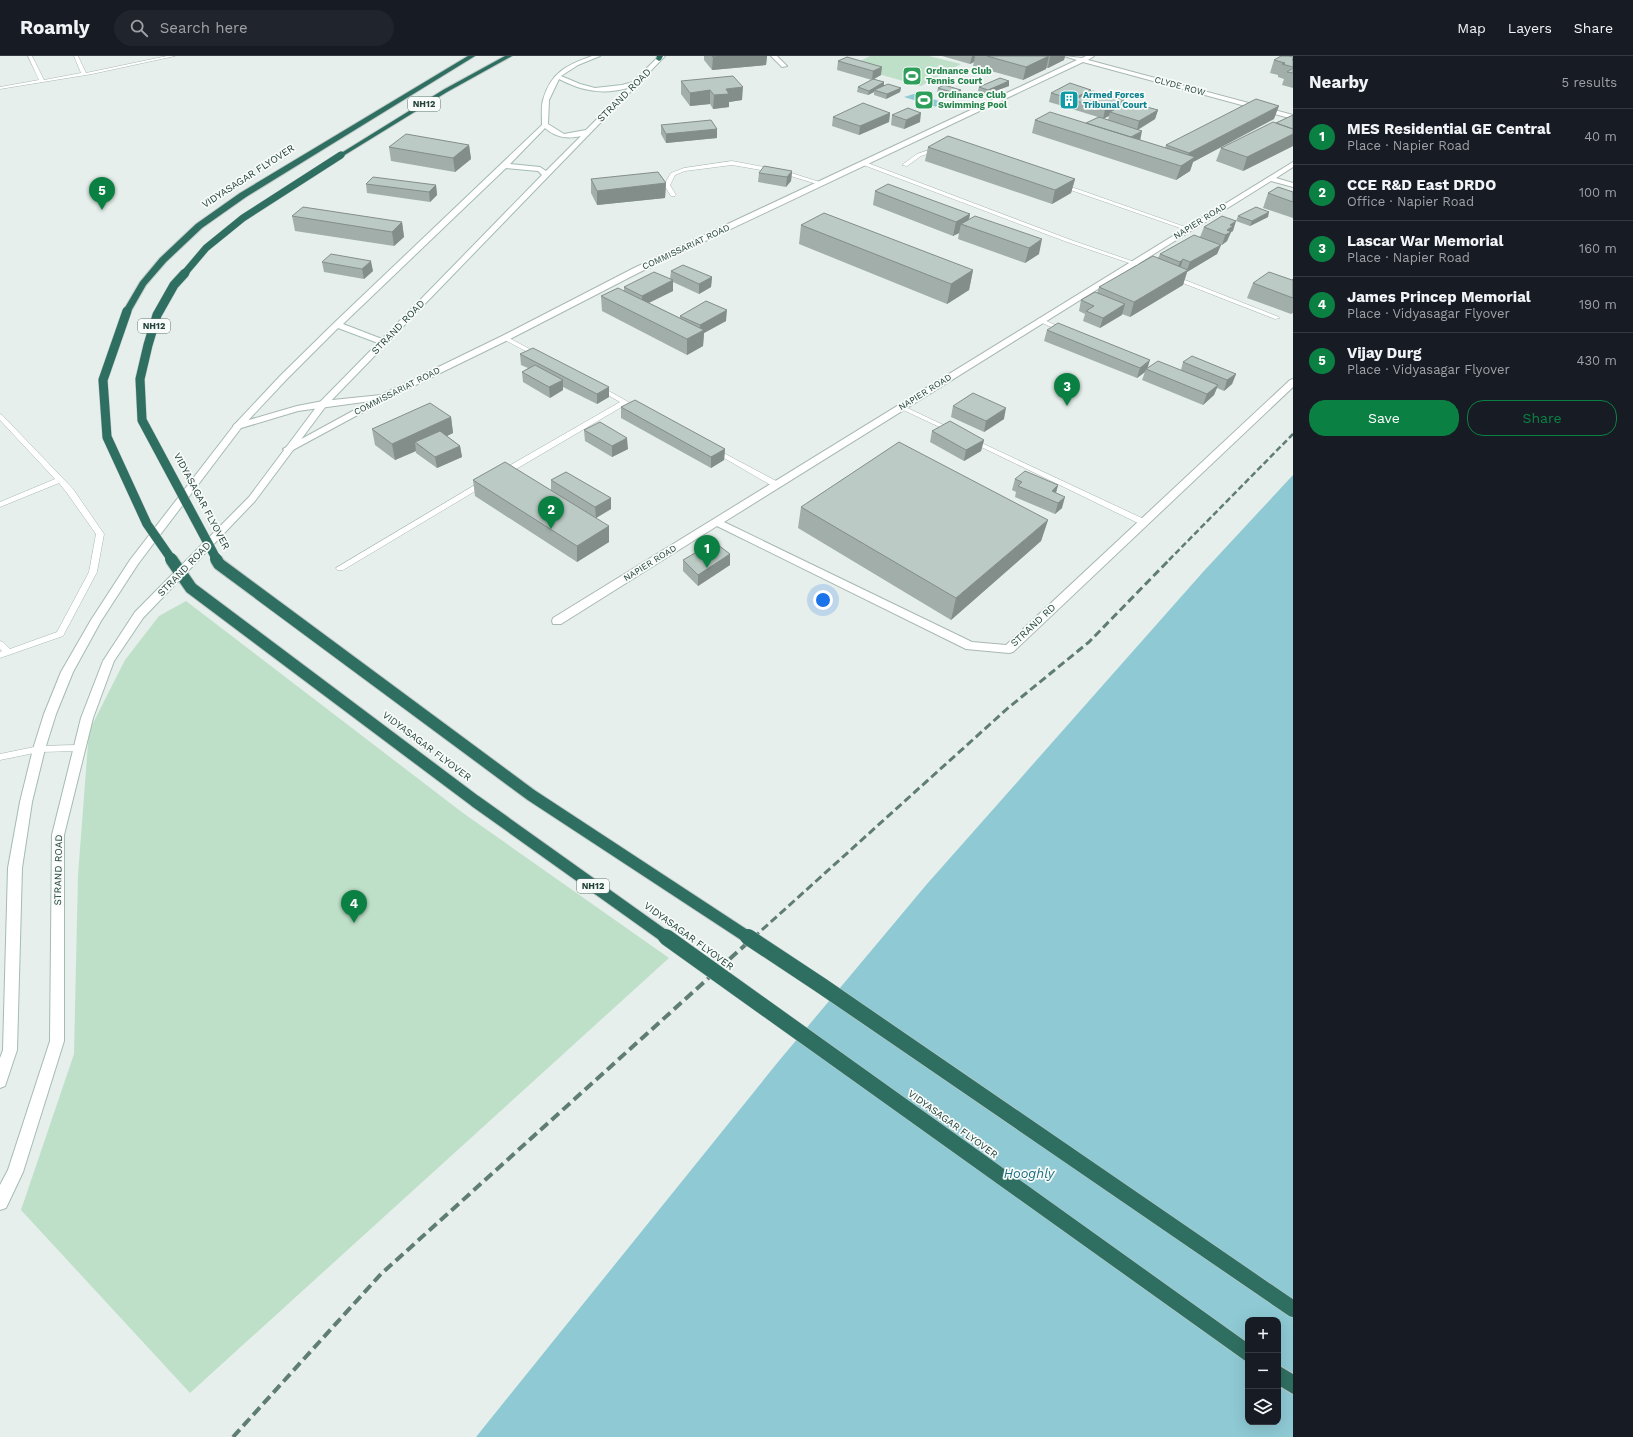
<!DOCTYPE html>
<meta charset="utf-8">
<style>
body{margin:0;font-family:"Work Sans",sans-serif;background:#20242c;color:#f1f3f6}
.controls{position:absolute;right:12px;bottom:12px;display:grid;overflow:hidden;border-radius:8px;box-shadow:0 4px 16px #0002}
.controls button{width:36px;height:36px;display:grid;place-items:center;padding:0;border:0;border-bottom:1px solid #363941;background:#171b24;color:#f1f3f6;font:20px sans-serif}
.you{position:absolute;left:823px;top:544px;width:14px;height:14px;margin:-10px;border:3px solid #fff;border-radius:50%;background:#1a73e8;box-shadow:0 0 0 6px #1a73e833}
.badge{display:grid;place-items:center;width:26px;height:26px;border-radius:50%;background:#0b8043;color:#fff;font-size:13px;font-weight:700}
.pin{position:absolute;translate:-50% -33px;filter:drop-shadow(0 1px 2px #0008)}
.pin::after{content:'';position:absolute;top:21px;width:14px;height:12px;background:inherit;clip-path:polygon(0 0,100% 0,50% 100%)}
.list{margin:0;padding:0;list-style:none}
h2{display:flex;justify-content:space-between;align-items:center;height:52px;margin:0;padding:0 16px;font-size:17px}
h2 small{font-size:13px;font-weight:400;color:#9ea1a6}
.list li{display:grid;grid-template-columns:26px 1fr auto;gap:12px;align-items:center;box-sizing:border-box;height:56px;padding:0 16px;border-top:1px solid #363941}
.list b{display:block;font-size:15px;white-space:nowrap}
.list p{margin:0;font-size:13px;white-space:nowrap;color:#9ea1a6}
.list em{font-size:13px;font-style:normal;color:#9ea1a6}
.actions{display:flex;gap:8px;padding:12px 16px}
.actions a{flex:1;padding:9px 0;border:1px solid #0b8043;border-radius:16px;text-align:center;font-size:14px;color:#0b8043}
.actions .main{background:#0b8043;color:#fff}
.icon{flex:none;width:22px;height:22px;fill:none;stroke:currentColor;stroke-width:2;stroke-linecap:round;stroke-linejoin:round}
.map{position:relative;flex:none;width:1293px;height:1381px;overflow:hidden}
header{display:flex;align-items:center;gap:24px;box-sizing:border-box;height:56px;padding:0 20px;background:#171b24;border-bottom:1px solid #363941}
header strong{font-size:19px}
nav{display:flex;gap:22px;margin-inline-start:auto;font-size:14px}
.search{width:280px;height:36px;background:#20242c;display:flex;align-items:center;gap:10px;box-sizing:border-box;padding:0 14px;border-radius:22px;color:#9ea1a6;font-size:15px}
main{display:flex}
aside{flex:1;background:#171b24}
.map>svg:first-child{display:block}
.green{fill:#bfe0c8}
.water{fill:#8ec9d4;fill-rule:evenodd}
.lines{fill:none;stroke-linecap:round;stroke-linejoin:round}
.lane-casing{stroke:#a8b8b2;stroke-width:1}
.street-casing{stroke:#a8b8b2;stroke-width:2}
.secondary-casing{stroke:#a4bbb3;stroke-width:2}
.highway-casing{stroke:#c2cac8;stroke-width:2}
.lane{fill:#fff;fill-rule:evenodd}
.street{fill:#fff;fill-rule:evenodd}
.secondary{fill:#fff;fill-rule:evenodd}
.highway{fill:#2f6f62;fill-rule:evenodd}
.rail-far2{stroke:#5f7d75;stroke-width:2.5;stroke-dasharray:6 3;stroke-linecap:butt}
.rail-far1{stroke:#5f7d75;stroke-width:3;stroke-dasharray:8 4;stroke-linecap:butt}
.rail{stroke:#5f7d75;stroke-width:4;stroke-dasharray:10 5;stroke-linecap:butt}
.highway-bridge-far3-casing{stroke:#c2cac8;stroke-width:8;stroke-linecap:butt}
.highway-bridge-far2-casing{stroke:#c2cac8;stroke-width:10;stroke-linecap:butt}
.highway-bridge-far1-casing{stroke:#c2cac8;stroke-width:14;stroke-linecap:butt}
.highway-bridge-casing{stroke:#c2cac8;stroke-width:17;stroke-linecap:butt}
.highway-bridge-far3{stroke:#2f6f62;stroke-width:7}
.highway-bridge-far2{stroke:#2f6f62;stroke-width:9}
.highway-bridge-far1{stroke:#2f6f62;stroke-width:12}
.highway-bridge{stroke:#2f6f62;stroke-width:16}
.wall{fill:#a1aea9;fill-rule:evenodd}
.shaded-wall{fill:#838d89}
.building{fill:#bbcac4;stroke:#838d89}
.labels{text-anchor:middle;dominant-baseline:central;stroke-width:3.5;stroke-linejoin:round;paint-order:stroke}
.far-leisure-label{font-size:9px;font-weight:bold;fill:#27864d;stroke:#f7fbf9;text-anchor:start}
.far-street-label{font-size:9px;fill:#24423a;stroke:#f7fbf9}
.far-culture-label{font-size:9px;font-weight:bold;fill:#0d838f;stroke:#f7fbf9;text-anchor:start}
.shield{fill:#f7fbf9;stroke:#637a73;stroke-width:1}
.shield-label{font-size:9px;font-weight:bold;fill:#24423a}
.street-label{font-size:10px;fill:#24423a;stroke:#f7fbf9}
.near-water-label{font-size:13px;font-style:italic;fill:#1c6f80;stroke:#f7fbf9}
</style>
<header>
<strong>Roamly</strong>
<div class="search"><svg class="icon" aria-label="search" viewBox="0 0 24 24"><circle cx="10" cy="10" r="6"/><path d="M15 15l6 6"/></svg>Search here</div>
<nav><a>Map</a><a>Layers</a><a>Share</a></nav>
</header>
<main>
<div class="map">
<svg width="1293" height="1381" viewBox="0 0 1293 1381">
<rect width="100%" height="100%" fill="#e6efeb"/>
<path class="green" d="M870,0H929L961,8L921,30L850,10Z
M186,545L463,757L669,902L190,1337L21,1154L74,998L78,819L89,675L125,604L159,560Z"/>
<path class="water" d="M917,37L944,47L937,51L904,41Z
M1293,419V1381H476L778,1006L927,828L1203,516ZM1248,1264H1278V1366H1248Z"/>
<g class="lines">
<defs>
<path id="lane" d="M28,0H32L44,24L81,17L74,0H78L86,17L167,0H175L92,18L0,33V31L39,24Z
M938,91L941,93L940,94L921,100L907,110L902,109L917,98Z
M732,105L785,115L823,127L820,129L784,118L732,109L685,115L675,119L670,129L676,139L675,140H671L664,129L671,117L684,112Z
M861,106H865L1071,184L1146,210L1141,211L1067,186L861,108Z
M1059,128H1063L1191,173L1186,174L1059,130Z
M1172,219L1279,261L1280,262L1275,263L1170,222V220Z
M1040,262L1066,274L1067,275L1062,276L1038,265L1037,264Z
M505,280L541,299L542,300L537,301L503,283L502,282Z
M598,329L632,348L629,350L625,349L506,419H500V415L620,346L596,332L595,331Z
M901,349L954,374L955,375L954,376H950L899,352L898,351Z
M0,358L2,359L73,433L104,478L97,516L63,580L0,602V596L2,595L0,593V585L3,586L10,593L57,576L89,516L96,478L67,437L59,427L0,451V446L55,423L0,364Z
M973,383L1146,464L1147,466L1146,468H1140L971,386V384Z
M714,392L780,427L781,429L777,431H774L712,395V393Z
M480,426H486L487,428L343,514H337L336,512Z
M79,689L84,692L79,695L39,696L0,704V698L39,690Z"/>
<path id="street" d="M771,0H777L787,10L782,11Z
M1064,0L1082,2L1086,0H1094L1088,4L1293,59V63L1083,6L640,216L508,284L389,342L291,395H285L283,393L371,345L298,355L238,373L233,370L235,368L297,350L323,345L381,339L502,280L634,212L1077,4Z
M1293,106V111L1276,122L1293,127V131L1271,125L724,466L972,586L1006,589L1290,324L1293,323V331L1013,596L1009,597L966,593L717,470L561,568H553L552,565L553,562Z"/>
<path id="secondary" d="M592,0H600L578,9L561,20L580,28L595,32L622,29L633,26L659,0H665L326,350L255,445L143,562L114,605L93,662L64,779V985L23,1116L6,1152L0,1154V1129L8,1114L50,985L52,779L81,662L103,605L135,556L249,441L320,346L378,287L338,272L286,324L241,372L138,508L101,565L73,616L56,658L45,693L32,746L22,812L17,994L5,1030L0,1032V1002L3,994L8,812L20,746L33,693L44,658L61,616L91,564L130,504L235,368L280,320L334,267L542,69C542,61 541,51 543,44C551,16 567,9 592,0ZM559,23C582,35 602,39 628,32L586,74L564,78L548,68L549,44ZM545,72C557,82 567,83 581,80L546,115L540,111L510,108ZM506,112L538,115L542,119L382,283L343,268Z"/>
<path id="highway" d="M468,0H475L246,141L202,172L166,206L146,229L130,257H124L123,255L140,226L160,202L196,168L240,137Z
M505,0H512L447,36L343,100L338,99L443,34Z
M657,0H663L661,4L659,5L656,3Z
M1278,1309L1293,1318V1338L1278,1329Z"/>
</defs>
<use href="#lane" class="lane-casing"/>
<use href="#street" class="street-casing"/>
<use href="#secondary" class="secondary-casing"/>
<use href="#highway" class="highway-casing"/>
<use href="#lane" class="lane"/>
<use href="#street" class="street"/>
<use href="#secondary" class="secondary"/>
<use href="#highway" class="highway"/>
<path class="rail-far2" d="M1169,504L1293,378"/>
<path class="rail-far1" d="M753,882L1008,652L1089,586L1170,503"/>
<path class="rail" d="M233,1381L381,1218L754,881"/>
<defs>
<path id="highway-bridge-far3" d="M184,218L206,192L243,162L341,99"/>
<path id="highway-bridge-far2" d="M185,217L174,229L157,259L148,289L140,323L142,364L217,504
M127,255L103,324L107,381L147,468L172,504"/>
<path id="highway-bridge-far1" d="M171,503L191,532L475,745L667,882
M216,503L219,508L531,739L749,882"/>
<path id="highway-bridge" d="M666,881L1248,1297
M748,881L822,930L1293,1253"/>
</defs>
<use href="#highway-bridge-far3" class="highway-bridge-far3-casing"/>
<use href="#highway-bridge-far2" class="highway-bridge-far2-casing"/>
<use href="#highway-bridge-far1" class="highway-bridge-far1-casing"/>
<use href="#highway-bridge" class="highway-bridge-casing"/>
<use href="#highway-bridge-far3" class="highway-bridge-far3"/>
<use href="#highway-bridge-far2" class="highway-bridge-far2"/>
<use href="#highway-bridge-far1" class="highway-bridge-far1"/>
<use href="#highway-bridge" class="highway-bridge"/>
</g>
<path class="wall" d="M704,0H767L766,9L712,14L704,4Z
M942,0H1065L1064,4L1048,12H1046V13L1023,24L973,10L974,6L970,8Z
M847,1L881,19L874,23L884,26V30L901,32L900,36L886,43L874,39V36L868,39L857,36L858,31L872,24L837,14L838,5Z
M1293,1V32L1282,29L1284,23L1278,21V19L1270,17L1274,4Z
M681,25L742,44L729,46V51L713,53L710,48L690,50L681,38Z
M1009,25V30L987,38L978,35L979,31Z
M938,32L960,39L954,42L937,36Z
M1091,34L1090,36L1122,49L1158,54L1155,63L1138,74L1140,84L1165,92L1166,89L1274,63L1193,106L1190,115L1176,124L1032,77L1035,64L1086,67L1098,61L1072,53L1073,51L1070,52L1049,46L1051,37ZM1109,60L1108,64L1103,62Z
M890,57L889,66L859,79L832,70L833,61Z
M892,59L920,66L904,73L891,69Z
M1293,59V90L1243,115L1216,105L1221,92Z
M661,69L717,73V82L666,87L661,78Z
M469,89L471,103L455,116L391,105L389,91Z
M928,91L1075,123L1071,137L1052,148L925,105Z
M792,115L791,125L786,131L758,126L759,117Z
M591,123L666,127L665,142L597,149L591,137Z
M366,128L436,129L437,139L430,146L367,137Z
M875,135L970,158L969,164L975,160L1039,198L1025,207L958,183L959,177L953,180L873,149Z
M1293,136V162L1263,152L1268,137Z
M292,160L402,166L404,181L394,190L295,175Z
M1238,160L1268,161L1250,170L1236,165Z
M801,169L973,214L969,234L947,248L799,188Z
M1204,171L1233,175L1231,176L1227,185L1222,189L1215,186L1221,189L1217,198L1187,216L1183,229L1130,261L1122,258L1100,272L1083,265L1085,258L1079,255L1081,244L1097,237L1099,231L1158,202L1160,198L1200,181Z
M322,206L373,215L364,223L324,216Z
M671,215L712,221L711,231L699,238L673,226V235L649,247L680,262V260L726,265L704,277L703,290L687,299L602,255L601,240L624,234V231L670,223Z
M1293,223V257L1291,258L1247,242L1253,227L1292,224Z
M1047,274L1148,312L1181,314L1183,306L1236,318L1232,328L1224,335L1217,332L1214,339L1203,349L1142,324L1145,316L1137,322L1044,285Z
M520,298L609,341L597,348L563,331V334L550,342L523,326L522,316L528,312L521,309Z
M953,350L1004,363L984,376L951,361Z
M621,351L725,393L724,404L711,412L621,362Z
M451,361L453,377L447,380L460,390L462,401L437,412L416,397V395L395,404L375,389L372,373Z
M584,374L628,393L612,401L585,385Z
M932,375L984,384L981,395L964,405L930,386Z
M1015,423L1058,429L1056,437L1062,452L1055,458L1015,441L1016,436L1012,434Z
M473,424L551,435V424L611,442V453L596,462L609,486L577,506L475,440Z
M801,451L1048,464L1041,485L951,564L798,472Z
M730,498V509L698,530L683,515V504Z"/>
<path class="shaded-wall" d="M725,0H767L766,9L712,14L713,1Z
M972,0H975L974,6L970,8Z
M1049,0L1046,13L1023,24L1026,11Z
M1050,0H1065L1064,4L1048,12Z
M882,11L881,19L872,24L873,15Z
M1009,25V30L987,38L988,34Z
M884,26V30L874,34V36L868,39L869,35Z
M743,31L742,44L729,46V51L713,53L714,39L726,33Z
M901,32L900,36L886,43L887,38Z
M710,34V48L690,50V37Z
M961,34L960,39L954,42L955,37Z
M1091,34L1089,43L1074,44L1073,51L1070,52L1072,43Z
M1124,44L1121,53L1110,56L1109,60L1103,63L1105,54Z
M1279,50L1274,63L1193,106L1190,115L1176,124L1181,110L1186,106L1189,97Z
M1158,54L1155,63L1137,74L1139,65Z
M890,57L889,66L859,79L860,70Z
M921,57L920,66L904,73L906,64Z
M717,73V82L666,87V78Z
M1142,75L1140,85L1129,83Z
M1293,78V90L1243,115L1247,101Z
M469,89L471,103L455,116L453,102Z
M792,115L791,125L786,131L787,121Z
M1075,123L1071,137L1052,148L1055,134Z
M666,127L665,142L597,149V135Z
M436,129L437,139L430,146L429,136Z
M1269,156L1268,161L1250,170L1252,165Z
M970,158L967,171L961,168L959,177L953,180L956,166Z
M1236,165L1233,175L1231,176L1227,185L1222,189L1227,174L1230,169Z
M402,166L404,181L394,190L392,176Z
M1042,183L1039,198L1025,207L1029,192Z
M1221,189L1217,198L1187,216L1183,229L1130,261L1134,246L1187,214L1190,206Z
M1183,203L1180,213L1176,216L1180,206Z
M371,205L373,215L364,223L362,213Z
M973,214L969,234L947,248L951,228Z
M712,221L711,231L699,238V228Z
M673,224V235L642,250V240Z
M1125,248L1122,259L1100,272L1103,262Z
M727,254L726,265L704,277L703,290L687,299V283L700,276V269Z
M1150,304L1147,314L1146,313L1145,316L1137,322L1140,312Z
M1236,318L1232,328L1224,335L1227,324Z
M563,324V334L550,342L549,331Z
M1218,329L1214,339L1203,349L1207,338Z
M609,331V341L597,348V338Z
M1006,352L1004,363L984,376L986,365Z
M451,361L453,377L422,392L415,386L416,395L395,404L392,388Z
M627,382L628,393L612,401V390Z
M984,384L981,395L964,405L966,394Z
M460,390L462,401L437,412L435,401Z
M725,393L724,404L711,412V401Z
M1058,429L1055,440L1052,435Z
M1065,441L1062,452L1055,458L1058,447Z
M611,442V453L596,462L595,451Z
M1048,464L1041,485L951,564L956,542Z
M609,470V486L577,506V490Z
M730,498V509L698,530V519Z"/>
<path class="building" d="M712,0H725L713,1Z
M987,0H1049L1026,11Z
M1281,0H1289L1293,1V3L1292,4H1293V11L1282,8L1285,7L1274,4Z
M847,1L882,11L873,15L838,5Z
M1293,12V17L1287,16Z
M733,20L743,31L726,33L729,38L714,39L710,34L690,37L681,25Z
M1000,22L1009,25L988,34L979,31Z
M873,23L884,26L869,35L858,31Z
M1070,27L1091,34L1072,43L1051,37Z
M888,28L901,32L887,38L874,34Z
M944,29L961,34L955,37L938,32Z
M1093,35L1124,44L1105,54L1074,44Z
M1256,43L1279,50L1189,97L1166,89Z
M1128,46L1158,54L1139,65L1110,56Z
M863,47L890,57L860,70L833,61Z
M908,52L921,57L906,64L892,59Z
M1050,56L1195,101L1181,110L1035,64Z
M1293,59V73L1276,67Z
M1099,61L1142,75L1131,81L1086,67Z
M711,64L717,73L666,78L661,69Z
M1273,66L1293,73V78L1247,101L1221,92Z
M406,78L469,89L453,102L389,91Z
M948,80L1075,123L1055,134L928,91Z
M764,110L792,115L787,121L759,117Z
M658,116L666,127L597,135L591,123Z
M373,121L436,129L429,136L366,128Z
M888,128L970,158L956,166L875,135Z
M1278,131L1293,136V146L1268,137Z
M303,151L402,166L392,176L292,160Z
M1256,151L1269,156L1252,165L1238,160Z
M824,157L973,214L951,228L801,169Z
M975,160L1042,183L1029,192L961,168Z
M1222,160L1236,165L1230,169L1233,170L1227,174L1231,176L1225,179L1204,171Z
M1194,179L1221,189L1190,206L1183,203L1180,206L1160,198Z
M331,198L371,205L362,213L322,206Z
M1153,200L1188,214L1134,246L1099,231Z
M683,209L712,221L699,228L671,215Z
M654,216L673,224L642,240L624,231Z
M1269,216L1292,224L1293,223V242L1253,227Z
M618,232L704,274L687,283L601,240Z
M1095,236L1125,248L1103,262L1086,255L1094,250L1081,244Z
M706,245L727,254L700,269L680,260Z
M1058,267L1150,304L1140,312L1047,274Z
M533,292L609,331L597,338L520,298Z
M1192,300L1236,318L1227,324L1183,306Z
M1158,305L1218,329L1207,338L1146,313Z
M535,309L563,324L549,331L522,316Z
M973,337L1006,352L986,365L953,350Z
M635,344L725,393L711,401L621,351Z
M430,347L451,361L392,388L372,373Z
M950,365L984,384L966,394L932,375Z
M600,366L627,382L612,390L584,374Z
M440,375L460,390L435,401L415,386Z
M899,386L1048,464L956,542L801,451Z
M505,406L609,470L577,490L473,424Z
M1025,415L1058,429L1052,435L1065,441L1058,447L1018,430L1022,426L1015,423Z
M566,416L611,442L595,451L551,424Z
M714,486L730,498L698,519L683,504Z"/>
<defs>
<symbol id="stadium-square" viewBox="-11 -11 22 22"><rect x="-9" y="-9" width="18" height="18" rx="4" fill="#2e9e5b" stroke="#f7fbf9"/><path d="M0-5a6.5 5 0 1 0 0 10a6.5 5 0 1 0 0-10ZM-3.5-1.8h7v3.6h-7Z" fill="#fff"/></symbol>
<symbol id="building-square" viewBox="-11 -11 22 22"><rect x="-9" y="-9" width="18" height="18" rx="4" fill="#0f9aa8" stroke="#f7fbf9"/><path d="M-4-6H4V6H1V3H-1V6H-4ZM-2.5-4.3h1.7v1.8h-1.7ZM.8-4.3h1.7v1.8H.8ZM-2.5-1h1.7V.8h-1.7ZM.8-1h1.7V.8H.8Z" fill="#fff"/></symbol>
</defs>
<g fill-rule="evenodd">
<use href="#stadium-square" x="901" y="9" width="22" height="22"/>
<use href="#stadium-square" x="913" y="33" width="22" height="22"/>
<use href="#building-square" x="1058" y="33" width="22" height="22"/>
</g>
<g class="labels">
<g class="far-leisure-label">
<text x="926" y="15">Ordnance Club<tspan x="926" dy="10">Tennis Court</tspan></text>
<text x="938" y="39">Ordinance Club<tspan x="938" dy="10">Swimming Pool</tspan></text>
</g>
<g class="far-street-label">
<text transform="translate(1180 30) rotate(15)">CLYDE ROW</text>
<text transform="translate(1200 165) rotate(-32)">NAPIER ROAD</text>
<text transform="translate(686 191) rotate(-25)">COMMISSARIAT ROAD</text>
<text transform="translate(397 335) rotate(-27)">COMMISSARIAT ROAD</text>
<text transform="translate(925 336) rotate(-32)">NAPIER ROAD</text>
<text transform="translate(650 507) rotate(-32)">NAPIER ROAD</text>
</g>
<g class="far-culture-label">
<text x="1083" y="39">Armed Forces<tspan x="1083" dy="10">Tribunal Court</tspan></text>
</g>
<g class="shield">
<rect x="408" y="41" width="32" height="14" rx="3"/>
<rect x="138" y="263" width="32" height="14" rx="3"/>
<rect x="577" y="823" width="32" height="14" rx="3"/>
</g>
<g class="shield-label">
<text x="424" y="48">NH12</text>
<text x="154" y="270">NH12</text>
<text x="593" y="830">NH12</text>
</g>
<g class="street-label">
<text transform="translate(624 39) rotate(-45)">STRAND ROAD</text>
<text transform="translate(248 120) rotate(-33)">VIDYASAGAR FLYOVER</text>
<text transform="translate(398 271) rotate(-46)">STRAND ROAD</text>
<text transform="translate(202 445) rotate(62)">VIDYASAGAR FLYOVER</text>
<text transform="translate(184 513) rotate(-46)">STRAND ROAD</text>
<text transform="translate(1033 569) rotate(-43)">STRAND RD</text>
<text transform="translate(427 690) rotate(37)">VIDYASAGAR FLYOVER</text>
<text transform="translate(58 814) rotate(-89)">STRAND ROAD</text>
<text transform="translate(689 880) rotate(36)">VIDYASAGAR FLYOVER</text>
<text transform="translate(953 1068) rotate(36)">VIDYASAGAR FLYOVER</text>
</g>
<g class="near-water-label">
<text x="1029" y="1117">Hooghly</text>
</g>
</g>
</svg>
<div class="controls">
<button>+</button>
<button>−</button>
<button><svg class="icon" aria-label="layers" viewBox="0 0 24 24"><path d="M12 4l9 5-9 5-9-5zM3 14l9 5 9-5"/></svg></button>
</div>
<div class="you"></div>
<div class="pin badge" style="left:707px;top:512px">1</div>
<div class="pin badge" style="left:551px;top:473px">2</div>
<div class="pin badge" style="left:1067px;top:350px">3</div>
<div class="pin badge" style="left:354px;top:867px">4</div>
<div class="pin badge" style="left:102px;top:154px">5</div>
</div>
<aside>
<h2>Nearby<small>5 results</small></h2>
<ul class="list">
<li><span class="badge">1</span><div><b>MES Residential GE Central</b><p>Place · Napier Road</p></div><em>40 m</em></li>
<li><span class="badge">2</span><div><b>CCE R&amp;D East DRDO</b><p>Office · Napier Road</p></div><em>100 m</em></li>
<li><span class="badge">3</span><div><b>Lascar War Memorial</b><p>Place · Napier Road</p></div><em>160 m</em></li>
<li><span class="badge">4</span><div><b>James Princep Memorial</b><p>Place · Vidyasagar Flyover</p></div><em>190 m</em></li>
<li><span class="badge">5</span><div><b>Vijay Durg</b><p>Place · Vidyasagar Flyover</p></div><em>430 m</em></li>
</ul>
<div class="actions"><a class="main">Save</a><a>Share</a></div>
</aside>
</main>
